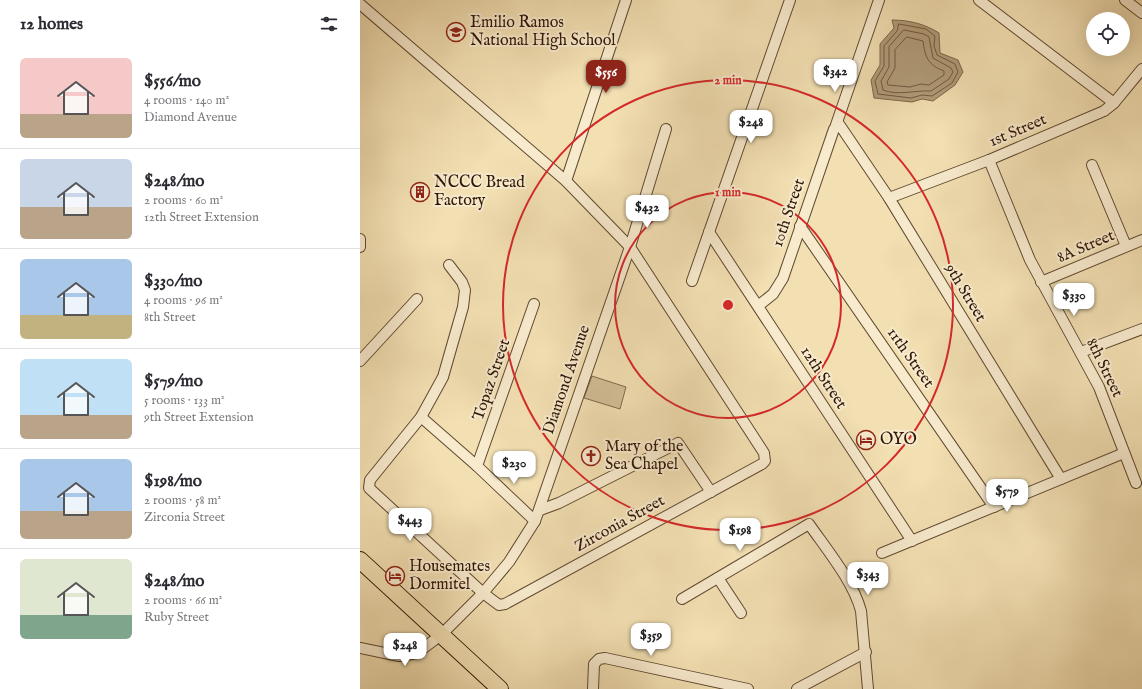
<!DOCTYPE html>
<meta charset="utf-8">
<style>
body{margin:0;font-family:"IM FELL English",serif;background:#f2f2f3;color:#2b2b33;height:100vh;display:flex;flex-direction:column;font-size:15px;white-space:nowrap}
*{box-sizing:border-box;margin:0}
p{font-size:13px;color:#7c7c81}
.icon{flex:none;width:22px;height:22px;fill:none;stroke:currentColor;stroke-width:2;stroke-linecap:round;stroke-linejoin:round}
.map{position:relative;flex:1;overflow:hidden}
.side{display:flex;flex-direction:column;background:#fff;width:360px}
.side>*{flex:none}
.tools{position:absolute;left:726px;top:12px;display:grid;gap:8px}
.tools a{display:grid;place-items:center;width:44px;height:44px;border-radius:50%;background:#fff;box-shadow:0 4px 16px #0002;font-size:20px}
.price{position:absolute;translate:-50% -34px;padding:0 9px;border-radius:8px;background:#fff;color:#222;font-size:13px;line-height:26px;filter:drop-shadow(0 1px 2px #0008)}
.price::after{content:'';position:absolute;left:50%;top:24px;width:12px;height:9px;margin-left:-6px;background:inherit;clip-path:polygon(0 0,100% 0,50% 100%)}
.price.active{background:#8f2418;color:#fff}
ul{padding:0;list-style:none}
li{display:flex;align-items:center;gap:12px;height:100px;padding:0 20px}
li+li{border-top:1px solid #e1e1e2}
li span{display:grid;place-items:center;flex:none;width:112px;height:80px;border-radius:6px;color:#555}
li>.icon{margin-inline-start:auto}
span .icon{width:48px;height:48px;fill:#fffc;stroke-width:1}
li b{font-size:17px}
h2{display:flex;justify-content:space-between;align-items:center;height:48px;padding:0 20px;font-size:17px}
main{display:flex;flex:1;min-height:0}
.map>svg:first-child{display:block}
.green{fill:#d1bd95;stroke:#80694d}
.water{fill:#b09a77;stroke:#7c6549}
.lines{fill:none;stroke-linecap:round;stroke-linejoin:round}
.shore{stroke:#70583e;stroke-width:1}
.street-casing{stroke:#604830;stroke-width:12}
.primary-casing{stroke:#2f1505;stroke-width:18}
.street{stroke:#f7eacd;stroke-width:10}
.primary{stroke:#f2dfb2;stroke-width:16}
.ring{fill:none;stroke:#d62828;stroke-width:2}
.labels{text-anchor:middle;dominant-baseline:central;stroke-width:4;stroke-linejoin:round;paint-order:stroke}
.poi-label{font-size:16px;fill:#2f1505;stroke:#f7eacd;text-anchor:start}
.street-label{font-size:16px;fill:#2f1505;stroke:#f7eacd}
.centre{fill:#d62828;stroke:#f7eacd;stroke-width:2}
.ring-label{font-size:12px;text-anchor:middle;font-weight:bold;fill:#d62828;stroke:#f7eacd;stroke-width:4;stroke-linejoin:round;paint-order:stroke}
</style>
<main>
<section class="side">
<h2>12 homes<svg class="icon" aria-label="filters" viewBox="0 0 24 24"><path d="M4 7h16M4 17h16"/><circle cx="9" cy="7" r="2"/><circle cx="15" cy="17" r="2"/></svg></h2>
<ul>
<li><span style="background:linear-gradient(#f6c9c9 70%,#b9a48a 0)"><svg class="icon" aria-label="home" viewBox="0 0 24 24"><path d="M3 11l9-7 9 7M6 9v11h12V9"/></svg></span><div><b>$556/mo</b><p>4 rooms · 140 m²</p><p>Diamond Avenue</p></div></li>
<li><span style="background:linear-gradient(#c9d6e8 60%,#b9a48a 0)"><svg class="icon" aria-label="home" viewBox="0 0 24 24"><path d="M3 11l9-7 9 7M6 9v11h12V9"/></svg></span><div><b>$248/mo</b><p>2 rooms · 60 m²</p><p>12th Street Extension</p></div></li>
<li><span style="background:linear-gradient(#a9c7e8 70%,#c2b280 0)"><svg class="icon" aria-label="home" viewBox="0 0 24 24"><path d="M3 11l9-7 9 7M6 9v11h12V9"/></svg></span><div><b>$330/mo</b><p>4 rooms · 96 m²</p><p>8th Street</p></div></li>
<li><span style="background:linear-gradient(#bfe0f5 70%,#b9a48a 0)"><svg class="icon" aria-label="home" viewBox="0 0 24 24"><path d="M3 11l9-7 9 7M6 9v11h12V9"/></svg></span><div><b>$579/mo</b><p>5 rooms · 133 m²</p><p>9th Street Extension</p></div></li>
<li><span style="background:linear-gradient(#a9c7e8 65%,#b9a48a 0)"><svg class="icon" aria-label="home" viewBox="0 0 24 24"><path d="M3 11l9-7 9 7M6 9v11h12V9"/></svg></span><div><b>$198/mo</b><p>2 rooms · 58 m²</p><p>Zirconia Street</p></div></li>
<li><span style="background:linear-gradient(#dfe7d0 70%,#7fa58c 0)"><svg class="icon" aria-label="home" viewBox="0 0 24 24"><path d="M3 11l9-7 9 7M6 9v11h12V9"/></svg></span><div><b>$248/mo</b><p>2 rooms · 66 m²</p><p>Ruby Street</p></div></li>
</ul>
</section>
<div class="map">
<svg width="782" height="689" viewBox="0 0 782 689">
<rect width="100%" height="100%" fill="#f2dfb2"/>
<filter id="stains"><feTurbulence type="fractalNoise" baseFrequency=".005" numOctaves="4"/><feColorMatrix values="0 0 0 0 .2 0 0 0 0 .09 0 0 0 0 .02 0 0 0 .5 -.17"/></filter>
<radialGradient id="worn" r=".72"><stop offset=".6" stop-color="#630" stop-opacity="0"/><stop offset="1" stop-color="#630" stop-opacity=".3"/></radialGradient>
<!-- green -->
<path class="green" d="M232 376 266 387 260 409 224 398Z"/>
<!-- water -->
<path class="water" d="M532 20C549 20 565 24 579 33L580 53 598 60 603 72 595 85 573 101 562 99 552 102 514 98 511 80 520 65V44L534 28Z"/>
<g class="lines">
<!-- shore -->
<g class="shore">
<path d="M539 24 566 29 575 36 574 46 577 55 595 64 598 72 592 83 572 96 562 95 551 98 518 94 515 81 524 66V46L537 31Z"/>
<path d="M544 30 564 34 569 37 573 58 591 68 593 72 589 79 571 91C556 90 537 96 523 90L521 81 529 67V47Z"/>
<path d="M547 37 563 41C565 57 568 65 584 71V75L569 85 561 84 550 87 528 85 527 82 535 68V50Z"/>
</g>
<defs>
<g id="street">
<path d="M619 0 754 103"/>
<path d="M765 0 782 13"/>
<path d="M0 4 206 181 270 247 404 453 405 461 402 464 145 604 139 605 123 593 9 488 10 480 61 417 83 377 103 307 105 290 102 282 89 265"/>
<path d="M476 125 519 0"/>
<path d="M629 160 670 260 739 387 776 483"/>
<path d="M732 165 766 246"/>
<path d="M206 181 266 0"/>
<path d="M529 198 629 160 744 111 754 103 782 69"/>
<path d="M440 226 634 507"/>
<path d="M349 232 552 541"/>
<path d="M0 239V247"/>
<path d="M332 281 430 0"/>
<path d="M681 282 782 240"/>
<path d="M398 306 413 294 423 278 474 129 479 124 529 198 701 479"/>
<path d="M721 352 782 329"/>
<path d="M0 361 57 299"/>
<path d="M61 417 117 466 175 521"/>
<path d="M117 466 174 304"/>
<path d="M180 510 199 503 318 443 351 492"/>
<path d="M522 553 764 453"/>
<path d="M358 578 381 613"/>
<path d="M322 599 449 524C467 550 493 581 501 611L508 689"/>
<path d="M0 648 39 656 57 653 81 635 123 593 149 562 175 521 270 247 306 129"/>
<path d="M233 689 234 664 239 659 245 658 388 689"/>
<path d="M437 689 506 652"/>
</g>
<path id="primary" d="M0 560 140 689"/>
</defs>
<!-- street casing -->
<use href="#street" class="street-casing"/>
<!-- primary casing -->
<use href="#primary" class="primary-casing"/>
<!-- street -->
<use href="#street" class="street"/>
<!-- primary -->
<use href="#primary" class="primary"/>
</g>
<!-- distance rings -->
<g class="ring">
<circle cx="368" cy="305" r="113"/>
<circle cx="368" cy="305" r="225"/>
</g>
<!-- icons -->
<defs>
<symbol id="school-ring" viewBox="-11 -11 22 22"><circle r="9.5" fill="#f7eacd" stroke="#8f2418" stroke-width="1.5"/><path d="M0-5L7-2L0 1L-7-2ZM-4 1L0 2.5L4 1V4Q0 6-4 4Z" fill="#8f2418"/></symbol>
<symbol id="building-ring" viewBox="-11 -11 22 22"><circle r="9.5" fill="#f7eacd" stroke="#8f2418" stroke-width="1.5"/><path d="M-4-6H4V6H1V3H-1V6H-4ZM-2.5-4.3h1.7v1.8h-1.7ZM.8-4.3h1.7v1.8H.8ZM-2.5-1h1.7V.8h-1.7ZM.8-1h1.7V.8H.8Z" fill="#8f2418"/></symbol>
<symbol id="hotel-ring" viewBox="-11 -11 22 22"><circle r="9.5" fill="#f7eacd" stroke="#8f2418" stroke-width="1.5"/><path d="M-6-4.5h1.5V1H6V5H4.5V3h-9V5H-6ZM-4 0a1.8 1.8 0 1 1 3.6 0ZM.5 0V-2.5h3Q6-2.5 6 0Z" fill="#8f2418"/></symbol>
<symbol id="church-ring" viewBox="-11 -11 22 22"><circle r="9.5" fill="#f7eacd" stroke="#8f2418" stroke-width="1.5"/><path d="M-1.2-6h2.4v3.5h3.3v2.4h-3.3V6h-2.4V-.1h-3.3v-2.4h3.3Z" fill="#8f2418"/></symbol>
</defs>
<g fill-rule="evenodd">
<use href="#school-ring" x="85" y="21" width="22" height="22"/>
<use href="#building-ring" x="49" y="181" width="22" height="22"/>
<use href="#hotel-ring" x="495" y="429" width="22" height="22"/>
<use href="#church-ring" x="220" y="445" width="22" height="22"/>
<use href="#hotel-ring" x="24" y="565" width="22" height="22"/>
</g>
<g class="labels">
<!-- poi labels -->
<g class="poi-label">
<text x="110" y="23">Emilio Ramos<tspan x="110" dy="18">National High School</tspan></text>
<text x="74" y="183">NCCC Bread<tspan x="74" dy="18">Factory</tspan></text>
<text x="520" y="440">OYO</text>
<text x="245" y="447">Mary of the<tspan x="245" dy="18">Sea Chapel</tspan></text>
<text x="49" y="567">Housemates<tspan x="49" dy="18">Dormitel</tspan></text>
</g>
<!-- street labels -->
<g class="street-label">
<text transform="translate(658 131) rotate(-23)">1st Street</text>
<text transform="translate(429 213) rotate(-71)">10th Street</text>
<text transform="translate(726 247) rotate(-23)">8A Street</text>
<text transform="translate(605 293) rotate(59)">9th Street</text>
<text transform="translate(550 358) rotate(55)">11th Street</text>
<text transform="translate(744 368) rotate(64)">8th Street</text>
<text transform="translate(463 378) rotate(57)">12th Street</text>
<text transform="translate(132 380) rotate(-71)">Topaz Street</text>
<text transform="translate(207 380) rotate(-71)">Diamond Avenue</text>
<text transform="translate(260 524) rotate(-29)">Zirconia Street</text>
</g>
</g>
<circle cx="368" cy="305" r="6" class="centre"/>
<g class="ring-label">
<text x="368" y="84">2 min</text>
<text x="368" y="196">1 min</text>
</g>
<rect width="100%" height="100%" filter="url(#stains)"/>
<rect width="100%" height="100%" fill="url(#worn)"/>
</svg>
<div class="tools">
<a><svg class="icon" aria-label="locate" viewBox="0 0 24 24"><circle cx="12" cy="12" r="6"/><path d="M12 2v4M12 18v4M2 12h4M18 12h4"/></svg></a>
</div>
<b class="price" style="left:475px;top:93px">$342</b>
<b class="price active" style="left:246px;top:94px">$556</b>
<b class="price" style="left:391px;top:144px">$248</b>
<b class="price" style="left:287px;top:229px">$432</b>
<b class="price" style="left:714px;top:317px">$330</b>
<b class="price" style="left:154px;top:485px">$230</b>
<b class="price" style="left:647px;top:513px">$579</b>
<b class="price" style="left:50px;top:542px">$443</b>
<b class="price" style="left:380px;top:552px">$198</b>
<b class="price" style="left:508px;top:596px">$343</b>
<b class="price" style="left:291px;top:657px">$359</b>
<b class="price" style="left:45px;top:667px">$248</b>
</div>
</main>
